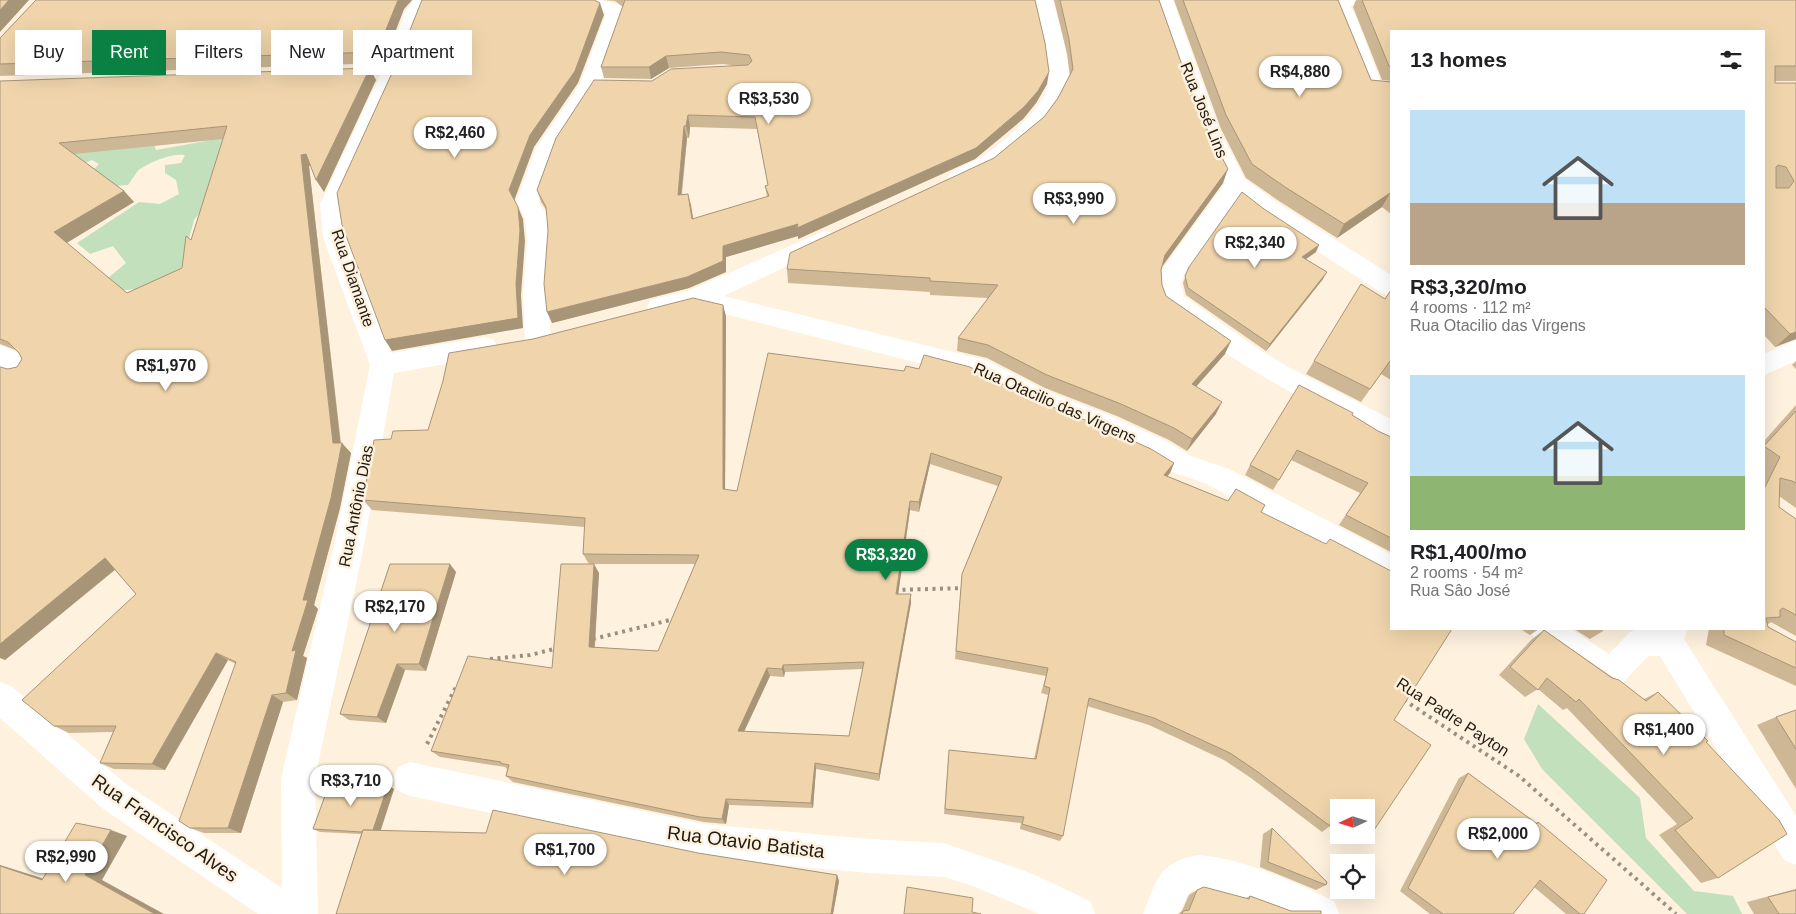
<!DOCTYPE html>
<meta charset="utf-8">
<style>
body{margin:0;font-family:Arial,sans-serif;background:#f2f2f2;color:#202124;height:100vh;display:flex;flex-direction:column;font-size:19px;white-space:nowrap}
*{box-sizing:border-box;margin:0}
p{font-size:16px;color:#757577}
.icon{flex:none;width:28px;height:28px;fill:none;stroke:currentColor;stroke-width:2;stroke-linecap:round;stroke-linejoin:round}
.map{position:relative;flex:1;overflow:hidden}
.side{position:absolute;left:1390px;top:30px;width:375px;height:600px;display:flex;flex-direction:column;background:#fff;border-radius:0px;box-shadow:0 5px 20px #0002}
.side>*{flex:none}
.hud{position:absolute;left:15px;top:30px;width:475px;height:45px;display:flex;gap:10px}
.needle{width:32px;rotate:266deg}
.fabs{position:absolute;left:1330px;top:799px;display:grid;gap:10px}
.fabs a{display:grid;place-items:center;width:45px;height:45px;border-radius:0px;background:#fff;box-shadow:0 5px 20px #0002;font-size:25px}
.price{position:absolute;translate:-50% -42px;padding:0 11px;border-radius:18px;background:#fff;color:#222;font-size:16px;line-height:32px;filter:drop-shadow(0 1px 2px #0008)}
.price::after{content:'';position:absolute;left:50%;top:30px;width:15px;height:11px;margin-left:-8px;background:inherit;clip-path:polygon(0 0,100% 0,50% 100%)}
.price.on{background:#0b8043;color:#fff}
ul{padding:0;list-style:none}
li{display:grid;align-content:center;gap:10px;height:265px;padding:0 20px}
li span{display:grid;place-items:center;height:155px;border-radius:0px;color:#555}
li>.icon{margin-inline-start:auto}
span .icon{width:90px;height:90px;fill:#fffc;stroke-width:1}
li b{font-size:21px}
h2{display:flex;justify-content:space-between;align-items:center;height:60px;padding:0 20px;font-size:21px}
.tag{padding:0 18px;border-radius:0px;background:#fff;box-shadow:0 5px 20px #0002;font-size:18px;line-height:45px}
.tag.on{background:#0b8043;color:#fff}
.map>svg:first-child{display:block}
.green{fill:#c3e0bc}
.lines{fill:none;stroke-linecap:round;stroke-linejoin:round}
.path{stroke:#999081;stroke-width:4;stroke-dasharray:3 4.5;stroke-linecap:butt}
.minor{fill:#fff;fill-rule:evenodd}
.wall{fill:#ceb794;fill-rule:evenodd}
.shaded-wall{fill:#a89578}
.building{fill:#f0d5ac;stroke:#a89578;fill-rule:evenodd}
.labels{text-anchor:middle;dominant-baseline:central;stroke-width:5;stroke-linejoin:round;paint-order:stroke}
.street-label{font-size:16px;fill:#201b12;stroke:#fef1de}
.near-street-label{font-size:19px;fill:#201b12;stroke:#fef1de}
</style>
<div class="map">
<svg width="1796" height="914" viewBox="0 0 1796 914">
<rect width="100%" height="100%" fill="#fef1de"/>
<!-- green -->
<g class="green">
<path d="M239 135 208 202 194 220 179 276 163 286 89 294 126 263 113 246 90 254 77 243 139 202 160 204 179 194 176 180 165 173V165L181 163 185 155C172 153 152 161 140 169 136 172 132 180 128 185L114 186 92 171 99 164 92 160 78 166 62 138 153 141 156 150Z"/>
<path d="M1538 704 1640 798 1646 838 1694 891 1733 896 1742 914H1687L1542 769 1524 739Z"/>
</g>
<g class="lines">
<!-- path -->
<g class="path">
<path d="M895 590 964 588"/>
<path d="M593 639 674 619"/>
<path d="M490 659 530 655 558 648"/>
<path d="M1404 700 1519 776 1676 914"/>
<path d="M427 744 457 685"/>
<path d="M336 779H373"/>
</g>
<!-- minor -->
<g class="minor">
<path d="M414 0H434L425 11 402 71 342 204 347 237 391 353 485 337 494 340 498 347 494 354 485 357 394 373 363 550 315 779 318 914H258L102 808 0 718V682L11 686 126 784 282 888 281 779 333 550 370 365 323 237 320 204 382 71 406 10Z"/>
<path d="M588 0C602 0 618 0 627 12L600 85 558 149 539 202 549 218 551 241 547 295 551 338 547 345 538 348 529 345 525 338 523 295 527 241 525 218 516 202 536 148 580 84 606 14 591 6Z"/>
<path d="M1033 0H1053C1059 26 1072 56 1068 83 1064 116 985 192 951 182L948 177C953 168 973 162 983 156 1003 142 1045 108 1048 83 1051 56 1039 26 1033 0Z"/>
<path d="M1153 0H1173L1219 130 1245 179 1278 203 1391 275V296L1382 293 1262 215 1239 197 1185 273 1181 283 1184 296 1251 344 1290 368 1391 419V443L1381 440 1272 382 1233 358 1163 308C1156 295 1157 283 1162 270L1225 183 1197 130Z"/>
<path d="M1328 0H1365L1362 4 1350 6 1355 14 1381 82H1391V96L1366 94Z"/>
<path d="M824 231 832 233 836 239 832 245 724 296 986 360 1044 390 1116 418 1168 442 1191 456 1227 468 1391 554V582L1381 578 1207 484 1172 472 1148 458 1096 434 1026 406 970 376 696 307 659 316 650 314 647 307 650 300 690 290Z"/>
<path d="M1796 340V361L1764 375V354Z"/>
<path d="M0 345C13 349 27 357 33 369L29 376C17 380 10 376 0 369Z"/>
<path d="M1530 629H1571L1609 654 1630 632 1638 629H1688L1684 639 1796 816V865L1784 860 1660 656H1648L1622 684 1611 688 1600 684 1534 639Z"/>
<path d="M410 762 704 824 869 839 944 843 1033 874 1090 901 1095 914H1039L973 886 944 877 869 873 704 858 410 796 398 791 393 779 398 767Z"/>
<path d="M1198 855C1246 859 1291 881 1334 901L1339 914C1324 914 1294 914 1281 914 1262 909 1204 879 1188 894L1179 914H1143C1157 880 1157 863 1198 855Z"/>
</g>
</g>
<!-- wall -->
<g class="wall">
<path d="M36 0H412L404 9 383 63 0 76V38Z"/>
<path d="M603 0H1035L1047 84 1036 103 1023 119 975 159 798 239V236L726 257V272L689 288 552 323 548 230 547 211 541 202 537 190 652 81 738 66 723 64 669 68 651 79 604 78 601 67 623 7 615 1ZM690 127 757 129 768 185 765 186 767 197 693 219 688 194 682 195 687 138H689Z"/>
<path d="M1054 0H1159L1223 183 1162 267 1161 270 1162 285 1166 296 1225 354 1196 386 1216 414 1187 451 1169 440 1117 416 1045 388 987 358 957 351 958 338 988 298 930 295V292L788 283 787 269 994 158 1044 117 1058 98 1070 76 1067 54Z"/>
<path d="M1174 0H1338L1371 80 1391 82V214L1382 207 1337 238 1279 201 1246 178 1221 129Z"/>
<path d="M1356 0H1796V81H1775V83H1796V339L1775 347 1764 335V31H1391V81L1382 80 1353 7Z"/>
<path d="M376 80 324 192 311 166H309L341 443 351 453 340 508 314 605 318 609 303 656 307 658 297 700 283 702 241 833H204L190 828 236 664 228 660 165 770 114 769 100 763 113 732 69 733 54 726 136 594 115 570 5 660 8 369 17 367 22 359 18 351 0 344V81ZM223 139 182 268 127 293 66 243 134 202 124 191 74 154Z"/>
<path d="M1316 252 1306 259 1323 279 1266 351 1186 295 1183 283 1189 267Z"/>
<path d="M1391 290V380L1381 374 1361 402 1306 374 1314 361 1385 299Z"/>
<path d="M726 316 725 490 737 491 1027 397 1174 463 1170 473 1167 476 1228 501 1261 512 1394 720 1370 836 1360 841 1353 835H1366V808H1339V823L1331 817 1330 826 1322 832 1251 778 1224 760 1149 725 1087 706 1063 836 1060 841 1020 829 1021 823 944 814 949 750 1034 759 1048 695 1041 693 1046 676 955 659 962 574 998 486 930 464 919 512 910 510 898 594H911V603L879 781 816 769 813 808 729 805 726 824 704 822 513 782 506 776 507 769 505 767 440 757 431 751 552 668 599 573 595 647 658 651 695 564H589L583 554 585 527 372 510 363 500 391 439 428 430 533 339ZM863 669 849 736 744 732 770 676 784 677 785 672Z"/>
<path d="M1796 361V369L1792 365Z"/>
<path d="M1796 405V508L1779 496V507L1796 519V636L1771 622 1768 624V627L1796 642V686L1706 645 1709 629H1764V441Z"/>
<path d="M1352 415 1378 431 1391 437V552L1339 525 1360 493 1291 460 1273 490 1245 475 1250 465Z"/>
<path d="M456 572 426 671 405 670 386 723 349 720 340 714Z"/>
<path d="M1520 629H1539L1530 635Z"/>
<path d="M1574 629H1604L1603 631 1590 639Z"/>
<path d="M1544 630 1644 699 1658 692 1706 742 1718 878 1701 883 1659 835 1677 824 1567 708 1563 710 1538 689 1525 697 1499 675 1532 639Z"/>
<path d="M1796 710V789L1757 725 1776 717Z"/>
<path d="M1468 773 1536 823 1538 822 1580 914H1566L1534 887 1513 914H1430L1400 891 1459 778Z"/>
<path d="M394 789 381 830 698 853 837 875 839 881 833 914H336L361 834 320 832 313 829Z"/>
<path d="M1272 828 1326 885 1316 890 1260 867 1263 834Z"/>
<path d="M1796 889V914H1754L1747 902Z"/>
<path d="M1197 890 1246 898 1250 896 1291 911 1321 914H1178L1182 911 1189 895Z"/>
</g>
<!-- shaded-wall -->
<g class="shaded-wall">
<path d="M9 0H29L0 32V10Z"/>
<path d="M398 0H412L404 9 383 63 377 52Z"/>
<path d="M600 3 604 15 578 83 534 147 514 201 509 190 530 135Z"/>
<path d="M666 56 669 68 651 79 649 67Z"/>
<path d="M370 68 376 80 324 192 316 180Z"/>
<path d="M1049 72 1047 84 1036 103 1023 119 975 159 798 239V236L726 257V272L689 288 552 323 547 312Z"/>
<path d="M688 115 690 127 689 138 686 126Z"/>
<path d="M684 126 687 138 680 206 678 195Z"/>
<path d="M306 154 313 165 309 166 341 448 342 443 351 453 340 508 314 605 318 609 303 656 307 658 297 700 286 693 292 651 303 600 333 443 301 155Z"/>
<path d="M1228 169 1223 183 1160 269 1165 255Z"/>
<path d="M124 191 134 202 65 244 54 232Z"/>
<path d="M1390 193 1382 207 1337 238 1344 224Z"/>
<path d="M688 194 691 205 695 230 692 219Z"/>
<path d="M518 207 523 219 525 241 521 295 523 328 392 351 385 340 516 284Z"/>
<path d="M1319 245 1316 252 1299 264 1302 257Z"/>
<path d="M1327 272 1323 279 1266 351 1270 344Z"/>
<path d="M723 305 726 316 725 499 723 489Z"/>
<path d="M1796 332V339L1775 347 1790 334Z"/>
<path d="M1231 341 1225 354 1187 397 1192 384Z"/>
<path d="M1222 402 1216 414 1187 451 1192 439Z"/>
<path d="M931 453 930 464 919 512V502Z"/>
<path d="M1174 463 1170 473 1160 485 1164 475Z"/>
<path d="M910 501V510L897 603 896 594Z"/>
<path d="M105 558 118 567 5 660 0 658V644Z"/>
<path d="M450 564 456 572 426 671 419 664Z"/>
<path d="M594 564 599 573 594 655 589 647Z"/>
<path d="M911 594V603L879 781V774Z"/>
<path d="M216 653 228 660 165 770 152 764Z"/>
<path d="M397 664 405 670 386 723 377 717Z"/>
<path d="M783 665 785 672 784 677 782 669Z"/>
<path d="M767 668 770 676 741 738 738 731Z"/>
<path d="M272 695 283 702 241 833 228 828Z"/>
<path d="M815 763 816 769 813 808 811 803Z"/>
<path d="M388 785 394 789 379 835 372 832Z"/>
<path d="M726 799 729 805 726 824 722 819Z"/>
<path d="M111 830 127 836 102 880 164 914H155L85 875Z"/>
<path d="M0 865 61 884 42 880 0 866Z"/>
<path d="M837 875 839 881 833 914H831Z"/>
</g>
<!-- building -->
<g class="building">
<path d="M0 0H9L0 10Z"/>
<path d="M36 0H398L377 52 0 64V38Z"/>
<path d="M422 0H594L600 3 575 71 530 135 509 190 518 207 520 230 516 284 518 318 385 340 342 225 337 193 398 60Z"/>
<path d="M625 0H1035L1045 43 1049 72 1038 91 1024 107 976 148 797 228 798 224 723 246V261L687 277 547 312 544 284 548 230 546 207 537 190 556 138 594 80 652 81 671 69 748 65 752 61 749 55 721 52 666 56 649 67H601ZM688 115 755 117 768 185 765 186 769 196 692 219 688 194 678 195 684 126H686Z"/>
<path d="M1060 0H1159L1200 116 1228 169 1165 255 1161 270 1162 285 1166 296 1231 341 1192 384 1222 402 1192 439 1174 428 1121 404 1047 375 988 345 958 338 998 285 930 281V278L787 269 790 253 994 158 1044 117 1058 98 1073 69 1069 39Z"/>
<path d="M1183 0H1338L1371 80 1391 82V194L1390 193 1344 224 1285 187 1252 164 1226 115Z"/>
<path d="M1362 0H1796V66H1775V83H1796V332L1790 334 1764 307V31H1391V66H1389ZM1778 165 1786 167 1794 181 1789 188H1776V167Z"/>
<path d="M370 68 316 180 306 154 301 155 333 443H342L331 498 303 600H308L292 651 296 650 286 693 272 695 228 828H190L179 821 236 662 216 653 152 764 100 763 116 726H54L22 700 136 594 105 558 0 644V367L8 369 17 367 22 359 19 353 8 342 0 339V81ZM227 126 191 240 186 236 182 268 127 293 54 232 124 191 59 143Z"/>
<path d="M1242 192 1264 209 1319 245 1302 257 1327 272 1270 344 1188 288 1185 276 1189 267Z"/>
<path d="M1361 284 1385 299 1391 290V362L1390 361 1370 389 1314 361Z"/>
<path d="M693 298 723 305V489L737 491 768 353 904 371 906 366 919 369 924 355 970 367 1027 397 1098 425 1151 449 1174 463 1164 475 1228 501 1236 489 1265 505 1261 512 1326 544 1330 539 1391 571V629H1452L1394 720 1431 745 1370 836 1366 833V808H1339V811L1332 805 1330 826 1258 772 1230 753 1154 718 1089 698 1063 836 1022 824 1024 817 945 809 949 750 1036 759 1050 688 1044 686 1048 668 956 651 962 574 1002 477 931 453 919 502 910 501 896 594H911L879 774 815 763 811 803 726 799 722 819 700 817 506 776 509 765 500 763 501 762 431 751 468 656 552 668 561 564H594L589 647 658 651 699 555 583 554 585 518 363 500 374 440 391 439 393 431 428 430 443 381 449 353 533 339ZM864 662 849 736 738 731 767 668 782 669 783 665Z"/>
<path d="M1299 385 1353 413 1352 415 1378 431 1391 437V538L1346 515 1368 483 1297 450 1279 480 1250 465Z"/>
<path d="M1796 411V483L1792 481 1780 478 1779 507 1796 519V615L1783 608 1780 610V617L1766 618 1768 627 1796 642V668L1724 635V629H1764V489L1780 457 1764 446Z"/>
<path d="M390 564H450L419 664H397L377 717 340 714Z"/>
<path d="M1544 630 1612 678 1619 680 1646 701 1658 692 1708 741 1706 742 1779 820 1787 834 1718 878 1675 830 1693 818 1579 699 1576 702 1547 678 1538 690 1510 667Z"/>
<path d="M1796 710V749L1776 717Z"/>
<path d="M1468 773 1537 824 1538 822 1607 880 1584 914H1580L1540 880 1513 914H1443L1408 888Z"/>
<path d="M330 782 388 785 373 830H363L362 832 313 829Z"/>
<path d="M493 810 698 853 837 875 831 914H336L363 830 486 833Z"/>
<path d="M76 823 111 830 85 875 155 914H0V866L42 880Z"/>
<path d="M1272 828 1327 882 1326 885 1268 862Z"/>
<path d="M907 887 973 898 972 912 981 914H904Z"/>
<path d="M1204 887 1249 899 1250 896 1291 911H1321V914H1182L1183 911 1189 910 1197 890Z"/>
<path d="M1796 890V914H1779L1768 897Z"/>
</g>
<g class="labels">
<!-- street labels -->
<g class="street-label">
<text transform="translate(1204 110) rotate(68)">Rua José Lins</text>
<text transform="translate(353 278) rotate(71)">Rua Diamante</text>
<text transform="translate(1055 403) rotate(24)">Rua Otacilio das Virgens</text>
<text transform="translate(356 506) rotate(-79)">Rua Antônio Dias</text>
<text transform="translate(1453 717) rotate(33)">Rua Padre Payton</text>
</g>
<!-- near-street labels -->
<g class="near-street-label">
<text transform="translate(165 828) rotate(35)">Rua Francisco Alves</text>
<text transform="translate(746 842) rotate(7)">Rua Otavio Batista</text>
</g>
</g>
</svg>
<div class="fabs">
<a><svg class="needle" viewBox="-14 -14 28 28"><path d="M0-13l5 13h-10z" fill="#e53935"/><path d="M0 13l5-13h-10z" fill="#757577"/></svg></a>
<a><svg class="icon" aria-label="locate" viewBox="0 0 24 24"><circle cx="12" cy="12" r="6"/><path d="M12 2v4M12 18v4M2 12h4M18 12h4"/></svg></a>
</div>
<b class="price" style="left:1300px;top:98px">R$4,880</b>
<b class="price" style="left:769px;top:125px">R$3,530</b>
<b class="price" style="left:455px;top:159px">R$2,460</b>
<b class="price" style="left:1074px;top:225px">R$3,990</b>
<b class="price" style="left:1255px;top:269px">R$2,340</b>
<b class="price" style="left:166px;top:392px">R$1,970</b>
<b class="price on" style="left:886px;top:581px">R$3,320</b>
<b class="price" style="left:395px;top:633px">R$2,170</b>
<b class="price" style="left:1664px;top:756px">R$1,400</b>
<b class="price" style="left:351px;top:807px">R$3,710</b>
<b class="price" style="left:1498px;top:860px">R$2,000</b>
<b class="price" style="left:565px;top:876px">R$1,700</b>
<b class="price" style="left:66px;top:883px">R$2,990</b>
<div class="hud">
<a class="tag">Buy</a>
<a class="tag on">Rent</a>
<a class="tag">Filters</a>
<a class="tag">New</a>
<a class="tag">Apartment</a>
</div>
<section class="side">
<h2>13 homes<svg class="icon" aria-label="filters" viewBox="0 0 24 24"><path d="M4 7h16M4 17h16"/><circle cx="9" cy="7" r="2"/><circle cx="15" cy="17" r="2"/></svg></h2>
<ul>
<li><span style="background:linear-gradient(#bfe0f5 60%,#b9a48a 0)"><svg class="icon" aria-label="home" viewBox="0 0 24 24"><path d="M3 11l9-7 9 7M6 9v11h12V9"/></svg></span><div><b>R$3,320/mo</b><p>4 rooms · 112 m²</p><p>Rua Otacilio das Virgens</p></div></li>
<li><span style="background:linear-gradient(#bfe0f5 65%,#8fb573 0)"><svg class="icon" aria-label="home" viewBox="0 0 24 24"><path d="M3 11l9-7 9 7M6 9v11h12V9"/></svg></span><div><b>R$1,400/mo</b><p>2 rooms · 54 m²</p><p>Rua Sâo José</p></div></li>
</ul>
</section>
</div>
